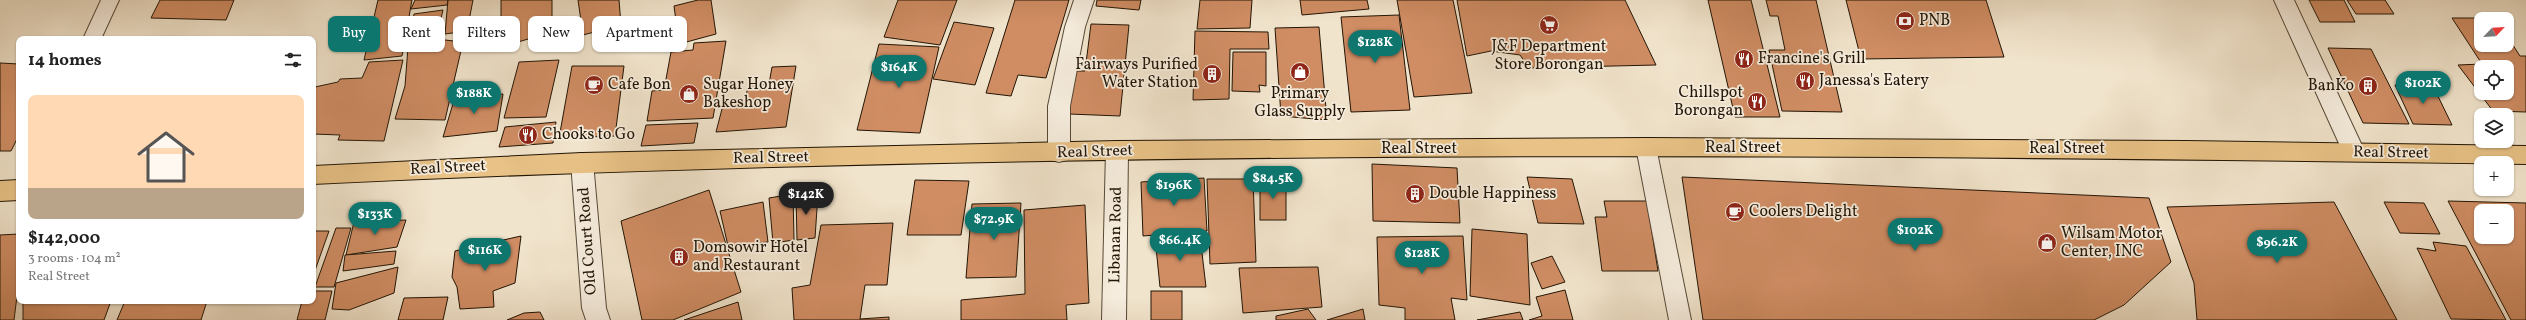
<!DOCTYPE html>
<meta charset="utf-8">
<style>
body{margin:0;font-family:Vollkorn,serif;background:#f2f2f2;color:#222;height:100vh;display:flex;flex-direction:column;font-size:15px;white-space:nowrap}
*{box-sizing:border-box;margin:0}
p{font-size:13px;color:#767676}
.icon{flex:none;width:22px;height:22px;fill:none;stroke:currentColor;stroke-width:2;stroke-linecap:round;stroke-linejoin:round}
.map{position:relative;flex:1;overflow:hidden}
.drawer{position:absolute;left:16px;top:36px;width:300px;height:268px;display:flex;flex-direction:column;background:#fff;border-radius:8px;box-shadow:0 1px 3px #0004}
.drawer>*{flex:none}
.hud{position:absolute;left:328px;top:16px;width:380px;height:36px;display:flex;gap:8px}
.needle{width:26px;rotate:65deg}
.tools{position:absolute;left:2474px;top:12px;display:grid;gap:8px}
.tools a{display:grid;place-items:center;width:40px;height:40px;border-radius:8px;background:#fff;box-shadow:0 1px 3px #0004;font-size:20px}
.price{position:absolute;translate:-50% -34px;padding:0 9px;border-radius:14px;background:#0f766e;color:#fff;font-size:13px;line-height:26px;filter:drop-shadow(0 1px 2px #0008)}
.price::after{content:'';position:absolute;left:50%;top:24px;width:12px;height:9px;margin-left:-6px;background:inherit;clip-path:polygon(0 0,100% 0,50% 100%)}
.price.on{background:#222;color:#fff}
ul{padding:0;list-style:none}
li{display:grid;align-content:center;gap:8px;height:212px;padding:0 12px}
li span{display:grid;place-items:center;height:124px;border-radius:8px;color:#555}
li>.icon{margin-inline-start:auto}
span .icon{width:72px;height:72px;fill:#fffc;stroke-width:1}
li b{font-size:17px}
h2{display:flex;justify-content:space-between;align-items:center;height:48px;padding:0 12px;font-size:17px}
.pill{padding:0 14px;border-radius:8px;background:#fff;box-shadow:0 1px 3px #0004;font-size:14px;line-height:36px}
.pill.on{background:#0f766e;color:#fff}
.map>svg:first-child{display:block}
.building{fill:#d08d64;stroke:#221505;fill-rule:evenodd}
.lines{fill:none;stroke-linecap:round;stroke-linejoin:round}
.service-casing{stroke:#564937;stroke-width:2}
.minor-casing{stroke:#564937;stroke-width:2}
.primary-casing{stroke:#221505;stroke-width:2}
.service{fill:#f6edde;fill-rule:evenodd}
.minor{fill:#f6edde;fill-rule:evenodd}
.primary{fill:#e8c286;fill-rule:evenodd}
.labels{text-anchor:middle;dominant-baseline:central;stroke-width:3.5;stroke-linejoin:round;paint-order:stroke}
.poi-label{font-size:16px;fill:#221505;stroke:#f6edde;text-anchor:start}
.street-label{font-size:16px;fill:#221505;stroke:#f6edde}
</style>
<div class="map">
<svg width="2526" height="320" viewBox="0 0 2526 320">
<rect width="100%" height="100%" fill="#f1e4cc"/>
<filter id="stains"><feTurbulence type="fractalNoise" baseFrequency=".005" numOctaves="4"/><feColorMatrix values="0 0 0 0 .2 0 0 0 0 .09 0 0 0 0 .02 0 0 0 .5 -.17"/></filter>
<radialGradient id="worn" r=".72"><stop offset=".6" stop-color="#630" stop-opacity="0"/><stop offset="1" stop-color="#630" stop-opacity=".3"/></radialGradient>
<!-- building -->
<g class="building">
<path d="M160 0H234L226 20 151 18Z"/>
<path d="M378 0H412L402 56 364 60Z"/>
<path d="M415 0H448L447 5 411 9Z"/>
<path d="M448 0H473L467 31 445 34Z"/>
<path d="M501 0H552V32L501 47Z"/>
<path d="M578 0H619L621 25 583 35Z"/>
<path d="M698 0H711L716 34 679 44 674 6Z"/>
<path d="M898 0H957L940 45 884 37Z"/>
<path d="M1015 0H1069L1046 78 1018 75 1011 96 986 93Z"/>
<path d="M1097 0H1141L1139 10 1096 6Z"/>
<path d="M1200 0H1252L1250 28 1197 29Z"/>
<path d="M1300 0H1367L1369 9 1302 15Z"/>
<path d="M1397 0H1453L1472 93 1414 97Z"/>
<path d="M1457 0H1625L1656 65 1529 68 1520 55 1491 51 1467 56Z"/>
<path d="M1708 0H1751L1780 117H1735Z"/>
<path d="M1766 0H1816L1842 112 1782 111 1769 50H1785L1778 16H1770Z"/>
<path d="M1846 0H1986L2004 57 1861 59Z"/>
<path d="M2309 0H2344L2355 22H2320Z"/>
<path d="M2347 0H2385L2394 14H2356Z"/>
<path d="M443 10 438 31 410 36 414 14Z"/>
<path d="M1399 15 1410 110 1351 112 1341 17Z"/>
<path d="M2452 18H2496L2481 19V45H2507V36L2520 56H2526V112L2493 111 2458 65 2482 64ZM2481 67H2507V93H2481Z"/>
<path d="M954 22 994 28 975 85 933 79Z"/>
<path d="M1091 24 1129 25 1120 116 1069 114 1074 71H1085Z"/>
<path d="M1319 27 1327 120 1281 116 1275 28Z"/>
<path d="M1195 31 1268 32 1269 49H1230L1229 99 1193 100Z"/>
<path d="M436 39 463 42 445 120 395 119 405 86 408 47Z"/>
<path d="M726 41 713 118 647 121 652 91 664 90 671 52 693 50 694 43Z"/>
<path d="M879 44 939 47 920 133 857 130Z"/>
<path d="M2328 48 2371 49 2409 124 2363 123Z"/>
<path d="M1233 52H1266V86L1259 85 1260 92 1232 91Z"/>
<path d="M403 60 384 141 338 140 340 135 313 134 315 87 338 82 340 79 362 78 369 62Z"/>
<path d="M559 60 546 117 504 118 519 62Z"/>
<path d="M0 63 19 64V135L11 151H0Z"/>
<path d="M572 66H624L615 136 559 138Z"/>
<path d="M796 66 786 127 716 132 723 105 743 104 749 85 769 84 772 67Z"/>
<path d="M2395 85 2433 86 2452 125 2413 124Z"/>
<path d="M503 94 497 131 443 137 455 97Z"/>
<path d="M556 122 553 143 499 147 505 127Z"/>
<path d="M698 123 694 143 641 146 646 125Z"/>
<path d="M1372 164 1457 168 1460 223 1373 221Z"/>
<path d="M1527 177 1572 179 1584 224 1538 223Z"/>
<path d="M1682 177 2149 198 2171 262 2124 305 2094 320H1703Z"/>
<path d="M1204 178 1207 231 1143 236 1141 182Z"/>
<path d="M1207 179H1253L1256 262 1210 264Z"/>
<path d="M915 180 969 181 961 235H907Z"/>
<rect x="1260" y="180" width="26" height="40"/>
<path d="M709 190 741 292 673 320H642L621 221Z"/>
<path d="M793 194 794 240 773 243 769 198Z"/>
<path d="M818 194 815 238 797 240 796 195Z"/>
<path d="M1604 201H1647L1658 271H1602L1595 217H1607Z"/>
<path d="M2448 201 2526 203V320H2511ZM2481 211H2507V237H2481Z"/>
<path d="M763 202 768 242 728 246 720 211Z"/>
<path d="M2334 202 2397 320H2197L2194 283 2167 207Z"/>
<path d="M2384 202 2424 203 2440 234 2400 233Z"/>
<path d="M1021 203 1016 277 966 278 972 204Z"/>
<path d="M1085 205 1089 303 1066 305 1067 320H961V300L1025 294 1024 210Z"/>
<path d="M406 220 397 247 346 255 354 222Z"/>
<path d="M893 223 887 285H865L860 319 889 317V320H794L792 288 810 285 821 225Z"/>
<path d="M336 228H351L334 287H315Z"/>
<path d="M1472 229 1527 234 1530 305 1470 296Z"/>
<path d="M313 231H329L313 276Z"/>
<path d="M19 234V280L14 320H0V235Z"/>
<path d="M521 236 515 283 493 291 494 307 460 309 457 287 452 277 455 251Z"/>
<path d="M1200 236 1206 287H1160L1155 237Z"/>
<path d="M1463 236 1467 300 1451 298 1455 320H1405V308L1379 305 1377 237Z"/>
<path d="M2433 242 2466 246 2506 320 2451 319 2417 248 2436 251Z"/>
<path d="M396 251 394 264 343 271 345 255Z"/>
<path d="M1552 256 1565 282 1542 289 1531 263Z"/>
<path d="M398 267 394 293 349 310 332 309 336 283Z"/>
<path d="M1318 267 1322 307 1243 313 1239 268Z"/>
<path d="M1565 290 1573 320H1529L1542 316 1536 297Z"/>
<path d="M313 291H332L325 320H297L302 301H313Z"/>
<rect x="1151" y="291" width="31" height="29"/>
<path d="M448 297 443 320H398L404 298Z"/>
<path d="M23 301H111L104 320H23Z"/>
<path d="M125 301H207L201 320H117Z"/>
<path d="M738 302 742 320H684Z"/>
<path d="M1308 309 1316 320H1276V316Z"/>
<path d="M1363 309 1365 320H1327Z"/>
<path d="M540 312 544 320H507L524 313Z"/>
<path d="M1520 312 1523 320H1477Z"/>
</g>
<g class="lines">
<defs>
<g id="service">
<path d="M101 0H119L101 39H83Z"/>
<path d="M1646 139 1653 141 1656 147 1691 320H1669L1636 147 1639 141Z"/>
</g>
<g id="minor">
<path d="M1074 0H1094L1085 27 1070 106V153L1067 160 1059 162 1051 160 1048 153V106L1065 27Z"/>
<path d="M2274 0H2294L2365 152 2362 159 2354 161 2346 159Z"/>
<path d="M1117 141 1125 143 1128 150 1126 320H1102L1106 150 1109 143Z"/>
<path d="M582 153 590 155 593 162 606 308 610 320H586L582 308 571 162 574 155Z"/>
</g>
<g id="primary">
<path d="M1646 138 2187 141 2526 146V164C1792 153 1049 149 313 184V166L582 153 1117 141Z"/>
<path d="M19 180V200L0 201V181Z"/>
</g>
</defs>
<!-- service casing -->
<use href="#service" class="service-casing"/>
<!-- minor casing -->
<use href="#minor" class="minor-casing"/>
<!-- primary casing -->
<use href="#primary" class="primary-casing"/>
<!-- service -->
<use href="#service" class="service"/>
<!-- minor -->
<use href="#minor" class="minor"/>
<!-- primary -->
<use href="#primary" class="primary"/>
</g>
<!-- icons -->
<defs>
<symbol id="bank-disc" viewBox="-11 -11 22 22"><circle r="9.5" fill="#8f2418" stroke="#f6edde"/><path d="M-6-4H6V4H-6ZM0-2.3a2.3 2.3 0 1 0 0 4.6a2.3 2.3 0 1 0 0-4.6Z" fill="#fff"/></symbol>
<symbol id="supermarket-disc" viewBox="-11 -11 22 22"><circle r="9.5" fill="#8f2418" stroke="#f6edde"/><path d="M-6-5.5h2.5l.6 2H6L4.5 2H-2.5L-4.4-4H-6ZM-1.5 3.2a1.3 1.3 0 1 0 .1 0ZM3 3.2a1.3 1.3 0 1 0 .1 0Z" fill="#fff"/></symbol>
<symbol id="restaurant-disc" viewBox="-11 -11 22 22"><circle r="9.5" fill="#8f2418" stroke="#f6edde"/><path d="M-5-6h1v4h1v-4h1v4h1v-4h1v5L-1.5 .5V6h-2V.5L-5-1ZM5-6V6H3V1.5H1.5Q1.5-4 5-6Z" fill="#fff"/></symbol>
<symbol id="shop-disc" viewBox="-11 -11 22 22"><circle r="9.5" fill="#8f2418" stroke="#f6edde"/><path d="M-5-2.5h2.3a2.7 3.5 0 0 1 5.4 0H5L5.5 6h-11ZM-1.5-2.5h3a1.5 2.3 0 0 0-3 0Z" fill="#fff"/></symbol>
<symbol id="building-disc" viewBox="-11 -11 22 22"><circle r="9.5" fill="#8f2418" stroke="#f6edde"/><path d="M-4-6H4V6H1V3H-1V6H-4ZM-2.5-4.3h1.7v1.8h-1.7ZM.8-4.3h1.7v1.8H.8ZM-2.5-1h1.7V.8h-1.7ZM.8-1h1.7V.8H.8Z" fill="#fff"/></symbol>
<symbol id="cafe-disc" viewBox="-11 -11 22 22"><circle r="9.5" fill="#8f2418" stroke="#f6edde"/><path d="M-5.5-4.5H6V0H3Q3 3.5 0 3.5H-2.5Q-5.5 3.5-5.5 0ZM3-3.2v2h1.7v-2ZM-6 4.5H4V6H-6Z" fill="#fff"/></symbol>
</defs>
<g fill-rule="evenodd">
<use href="#bank-disc" x="1894" y="10" width="22" height="22"/>
<use href="#supermarket-disc" x="1538" y="14" width="22" height="22"/>
<use href="#restaurant-disc" x="1733" y="48" width="22" height="22"/>
<use href="#shop-disc" x="1289" y="61" width="22" height="22"/>
<use href="#building-disc" x="1201" y="63" width="22" height="22"/>
<use href="#restaurant-disc" x="1794" y="70" width="22" height="22"/>
<use href="#cafe-disc" x="583" y="74" width="22" height="22"/>
<use href="#building-disc" x="2357" y="75" width="22" height="22"/>
<use href="#shop-disc" x="678" y="83" width="22" height="22"/>
<use href="#restaurant-disc" x="1746" y="91" width="22" height="22"/>
<use href="#restaurant-disc" x="517" y="124" width="22" height="22"/>
<use href="#building-disc" x="1404" y="183" width="22" height="22"/>
<use href="#cafe-disc" x="1724" y="201" width="22" height="22"/>
<use href="#shop-disc" x="2036" y="232" width="22" height="22"/>
<use href="#building-disc" x="668" y="246" width="22" height="22"/>
</g>
<g class="labels">
<!-- poi labels -->
<g class="poi-label">
<text x="1919" y="21">PNB</text>
<text x="1549" y="47" text-anchor="middle">J&amp;F Department<tspan x="1549" dy="18">Store Borongan</tspan></text>
<text x="1758" y="59">Francine's Grill</text>
<text x="1198" y="65" text-anchor="end">Fairways Purified<tspan x="1198" dy="18">Water Station</tspan></text>
<text x="1819" y="81">Janessa's Eatery</text>
<text x="608" y="85">Cafe Bon</text>
<text x="703" y="85">Sugar Honey<tspan x="703" dy="18">Bakeshop</tspan></text>
<text x="2354" y="86" text-anchor="end">BanKo</text>
<text x="1743" y="93" text-anchor="end">Chillspot<tspan x="1743" dy="18">Borongan</tspan></text>
<text x="1300" y="94" text-anchor="middle">Primary<tspan x="1300" dy="18">Glass Supply</tspan></text>
<text x="542" y="135">Chooks to Go</text>
<text x="1429" y="194">Double Happiness</text>
<text x="1749" y="212">Coolers Delight</text>
<text x="2061" y="234">Wilsam Motor<tspan x="2061" dy="18">Center, INC</tspan></text>
<text x="693" y="248">Domsowir Hotel<tspan x="693" dy="18">and Restaurant</tspan></text>
</g>
<!-- street labels -->
<g class="street-label">
<text x="1743" y="148">Real Street</text>
<text x="1419" y="149">Real Street</text>
<text x="2067" y="149">Real Street</text>
<text transform="translate(1095 152) rotate(-2)">Real Street</text>
<text transform="translate(2391 153) rotate(1)">Real Street</text>
<text transform="translate(771 158) rotate(-1)">Real Street</text>
<text transform="translate(448 168) rotate(-3)">Real Street</text>
<text transform="translate(1116 235) rotate(-89)">Libanan Road</text>
<text transform="translate(588 241) rotate(-94)">Old Court Road</text>
</g>
</g>
<rect width="100%" height="100%" filter="url(#stains)"/>
<rect width="100%" height="100%" fill="url(#worn)"/>
</svg>
<div class="tools">
<a><svg class="needle" viewBox="-14 -14 28 28"><path d="M0-13l5 13h-10z" fill="#e53935"/><path d="M0 13l5-13h-10z" fill="#767676"/></svg></a>
<a><svg class="icon" aria-label="locate" viewBox="0 0 24 24"><circle cx="12" cy="12" r="6"/><path d="M12 2v4M12 18v4M2 12h4M18 12h4"/></svg></a>
<a><svg class="icon" aria-label="layers" viewBox="0 0 24 24"><path d="M12 4l9 5-9 5-9-5zM3 14l9 5 9-5"/></svg></a>
<a>+</a>
<a>−</a>
</div>
<b class="price" style="left:1375px;top:64px">$128K</b>
<b class="price" style="left:899px;top:89px">$164K</b>
<b class="price" style="left:2423px;top:105px">$102K</b>
<b class="price" style="left:474px;top:115px">$188K</b>
<b class="price" style="left:1273px;top:200px">$84.5K</b>
<b class="price" style="left:1174px;top:207px">$196K</b>
<b class="price on" style="left:806px;top:216px">$142K</b>
<b class="price" style="left:375px;top:236px">$133K</b>
<b class="price" style="left:994px;top:241px">$72.9K</b>
<b class="price" style="left:1915px;top:252px">$102K</b>
<b class="price" style="left:1180px;top:262px">$66.4K</b>
<b class="price" style="left:2277px;top:264px">$96.2K</b>
<b class="price" style="left:485px;top:272px">$116K</b>
<b class="price" style="left:1422px;top:275px">$128K</b>
<div class="hud">
<a class="pill on">Buy</a>
<a class="pill">Rent</a>
<a class="pill">Filters</a>
<a class="pill">New</a>
<a class="pill">Apartment</a>
</div>
<section class="drawer">
<h2>14 homes<svg class="icon" aria-label="filters" viewBox="0 0 24 24"><path d="M4 7h16M4 17h16"/><circle cx="9" cy="7" r="2"/><circle cx="15" cy="17" r="2"/></svg></h2>
<ul>
<li><span style="background:linear-gradient(#ffd9b3 75%,#b9a48a 0)"><svg class="icon" aria-label="home" viewBox="0 0 24 24"><path d="M3 11l9-7 9 7M6 9v11h12V9"/></svg></span><div><b>$142,000</b><p>3 rooms · 104 m²</p><p>Real Street</p></div></li>
</ul>
</section>
</div>
